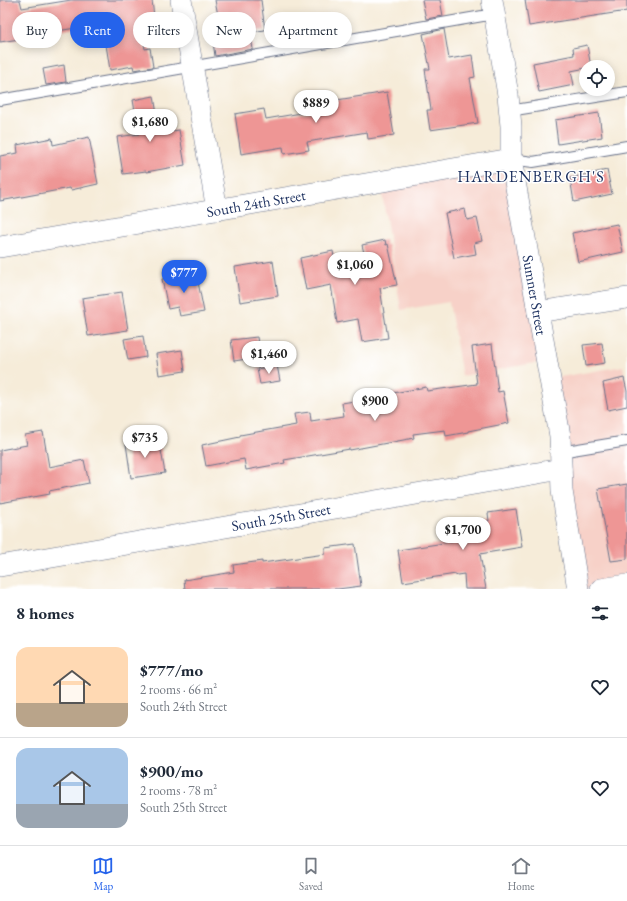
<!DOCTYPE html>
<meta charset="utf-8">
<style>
body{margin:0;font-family:"EB Garamond",serif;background:#f2f2f3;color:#1f2937;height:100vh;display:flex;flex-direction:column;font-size:15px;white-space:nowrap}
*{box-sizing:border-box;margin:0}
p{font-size:13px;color:#747a83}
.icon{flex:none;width:22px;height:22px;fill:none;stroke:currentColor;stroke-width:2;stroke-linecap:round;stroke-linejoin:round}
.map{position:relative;height:589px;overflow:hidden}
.sheet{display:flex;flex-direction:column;background:#fff;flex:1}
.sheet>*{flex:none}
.guide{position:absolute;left:12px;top:12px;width:400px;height:36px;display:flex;gap:8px}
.tools{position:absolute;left:579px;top:60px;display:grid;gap:8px}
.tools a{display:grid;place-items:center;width:36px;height:36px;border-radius:50%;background:#fff;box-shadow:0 2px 10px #0003;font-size:20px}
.price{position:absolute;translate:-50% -34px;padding:0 9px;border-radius:14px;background:#fff;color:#222;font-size:13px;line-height:26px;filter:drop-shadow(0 1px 2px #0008)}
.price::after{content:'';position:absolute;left:50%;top:24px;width:12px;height:9px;margin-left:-6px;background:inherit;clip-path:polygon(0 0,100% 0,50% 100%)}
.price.current{background:#2563eb;color:#fff}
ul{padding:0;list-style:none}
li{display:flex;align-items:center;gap:12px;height:100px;padding:0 16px}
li+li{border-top:1px solid #e0e1e3}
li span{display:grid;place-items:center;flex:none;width:112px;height:80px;border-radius:12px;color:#555}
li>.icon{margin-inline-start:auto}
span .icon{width:48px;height:48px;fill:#fffc;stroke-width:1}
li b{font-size:17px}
h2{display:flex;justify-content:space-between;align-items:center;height:48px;padding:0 16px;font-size:17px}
.pill{padding:0 14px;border-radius:18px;background:#fff;box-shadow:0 2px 10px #0003;font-size:14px;line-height:36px}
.pill.current{background:#2563eb;color:#fff}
.tab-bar{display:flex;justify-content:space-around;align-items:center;height:56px;border-top:1px solid #e0e1e3;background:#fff;font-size:11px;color:#747a83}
.tab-bar a{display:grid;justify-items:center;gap:2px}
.tab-bar .current{color:#2563eb}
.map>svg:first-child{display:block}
.built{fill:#f7d1c8}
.building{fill:#ee9695}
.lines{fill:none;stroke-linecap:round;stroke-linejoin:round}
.service-casing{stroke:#687189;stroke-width:12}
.minor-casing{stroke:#687189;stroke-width:22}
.service{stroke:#fff;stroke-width:10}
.minor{stroke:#fff;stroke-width:21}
.labels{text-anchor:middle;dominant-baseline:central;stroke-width:3;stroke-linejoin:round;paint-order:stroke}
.street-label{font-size:15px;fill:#1b2f5e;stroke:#fff}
.neighbourhood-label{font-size:16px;letter-spacing:1px;fill:#1b2f5e;stroke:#fff}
</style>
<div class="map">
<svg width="627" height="589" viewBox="0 0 627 589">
<rect width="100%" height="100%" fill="#fff"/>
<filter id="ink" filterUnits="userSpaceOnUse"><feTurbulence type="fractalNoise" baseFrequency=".025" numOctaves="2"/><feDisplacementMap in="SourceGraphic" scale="8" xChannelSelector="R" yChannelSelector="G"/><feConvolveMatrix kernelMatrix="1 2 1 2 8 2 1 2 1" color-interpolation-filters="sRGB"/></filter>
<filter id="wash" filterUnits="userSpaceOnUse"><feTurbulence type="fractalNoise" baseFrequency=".012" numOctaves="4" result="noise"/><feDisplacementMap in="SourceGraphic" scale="16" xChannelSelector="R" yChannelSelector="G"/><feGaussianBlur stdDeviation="0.9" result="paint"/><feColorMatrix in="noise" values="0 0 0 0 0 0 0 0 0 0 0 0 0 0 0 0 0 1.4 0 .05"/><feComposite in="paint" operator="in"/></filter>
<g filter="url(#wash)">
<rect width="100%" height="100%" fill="#f6ecd9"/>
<!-- built -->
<g class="built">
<path d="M511 159 546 361 462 376 449 302 401 310 380 181Z"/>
<path d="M623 366 627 391V589H578L549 379Z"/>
</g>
<g id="blocks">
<!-- building -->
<g class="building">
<path d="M0 0H20L22 8 71 0H152L154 17 140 19 145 49 150 48 153 67 134 70 133 66 110 70 104 32 83 36 82 27 26 36V38L0 42Z"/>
<path d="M215 0H261L265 30 250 32 253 49 215 56 211 28 220 26Z"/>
<path d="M422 0H440L443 16 426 19Z"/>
<path d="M525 0H627V11L529 26Z"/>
<path d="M444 29 449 59 472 55 475 77 470 78 478 123 430 130 427 110H431L425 69H430L423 34Z"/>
<path d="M587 45 591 67H586V68L571 71 574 85 539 92 533 63 574 55 573 48Z"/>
<path d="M64 65 66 82 46 85 43 69Z"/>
<path d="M387 92 394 135 368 139 367 132 307 142 309 150 284 154 283 147 241 154 235 114 264 109 266 119 319 110 318 103Z"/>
<path d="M154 96 160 133 179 130 185 165 146 172V171L123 174 117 137 139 134 133 100Z"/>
<path d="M599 113 602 137 558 144 555 120Z"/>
<path d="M89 137 98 184 71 190 70 188 0 201V156L18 153 17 145 52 138 53 145Z"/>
<path d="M607 170 612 194 574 202 570 178Z"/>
<path d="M465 209 467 220 477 218 482 241 474 243 476 254 454 258 445 213Z"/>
<path d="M617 224 623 252 578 262 572 233Z"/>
<path d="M385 240 386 245 388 244 397 285 380 288 388 338 362 342 358 319 337 323 331 285 306 290 300 258 333 251 335 263 365 257 362 245Z"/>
<path d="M273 261 278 296 240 302 235 267Z"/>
<path d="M196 272 204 312 180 316 178 307 168 309 162 279Z"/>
<path d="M122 292 128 330 88 336 82 298Z"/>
<path d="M143 336 146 357 128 360 124 339Z"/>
<path d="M257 337 260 357 234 361 231 340Z"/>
<path d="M602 343 605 363 586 366 583 345Z"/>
<path d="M492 344 498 392 503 391 509 423 468 431V432L446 436 445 430 413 434 414 438 350 450V449L284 460 285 463 246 470 244 459 206 466 202 445 240 437V435L296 425 294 414 310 412 311 421 344 416 342 403 378 397 377 396 426 387 427 391 477 384 472 347Z"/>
<path d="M182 350 185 371 159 375 156 354Z"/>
<path d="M277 365 280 381 260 384 257 369Z"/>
<path d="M624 378 627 391V406L608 410 603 383Z"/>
<path d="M43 432 49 467 84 460 89 483 49 491 50 494 0 503V450L27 445 25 435Z"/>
<path d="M159 439 165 473 131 478 126 444Z"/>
<path d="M627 484V559L611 561 598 489Z"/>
<path d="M516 509 522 547 480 554 486 589H465L464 574 457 575 456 574 403 582 398 550 451 542 449 527 489 521 488 513Z"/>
<path d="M355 544 361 586 338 589H185L184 580 234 572 233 565 262 561V563L325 554V548Z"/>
</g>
</g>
</g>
<g filter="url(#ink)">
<use href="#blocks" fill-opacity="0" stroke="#687189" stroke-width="1"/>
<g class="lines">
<defs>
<g id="service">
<path d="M0 100 494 14"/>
<path d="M509 111 627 92"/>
<path d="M511 159 533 162 627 146"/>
<path d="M560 452 627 441"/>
</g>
<g id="minor">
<path d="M181 0 217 210"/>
<path d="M492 0 508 95 511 126V159L560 436 562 491 578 589"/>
<path d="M0 247 511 159"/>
<path d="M538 312 627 298"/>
<path d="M0 566 561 469"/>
<path d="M601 589 627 585"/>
</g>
</defs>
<!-- service casing -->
<use href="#service" class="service-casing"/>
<!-- minor casing -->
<use href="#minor" class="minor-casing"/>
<!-- service -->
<use href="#service" class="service"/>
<!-- minor -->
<use href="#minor" class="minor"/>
</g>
</g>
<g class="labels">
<!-- street labels -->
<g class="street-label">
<text transform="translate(256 203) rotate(-10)">South 24th Street</text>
<text transform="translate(535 295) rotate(80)">Sumner Street</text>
<text transform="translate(281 517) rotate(-10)">South 25th Street</text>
</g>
<!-- neighbourhood labels -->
<g class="neighbourhood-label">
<text x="531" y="176">HARDENBERGH'S</text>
</g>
</g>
</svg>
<div class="tools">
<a><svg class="icon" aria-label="locate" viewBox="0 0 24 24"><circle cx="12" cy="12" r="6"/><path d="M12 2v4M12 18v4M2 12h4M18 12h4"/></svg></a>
</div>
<b class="price" style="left:316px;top:124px">$889</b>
<b class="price" style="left:150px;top:143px">$1,680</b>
<b class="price" style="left:355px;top:286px">$1,060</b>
<b class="price current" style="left:184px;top:294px">$777</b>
<b class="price" style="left:269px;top:375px">$1,460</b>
<b class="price" style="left:375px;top:422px">$900</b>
<b class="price" style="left:145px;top:459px">$735</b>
<b class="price" style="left:463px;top:551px">$1,700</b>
<div class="guide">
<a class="pill">Buy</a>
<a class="pill current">Rent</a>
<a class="pill">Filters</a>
<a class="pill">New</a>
<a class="pill">Apartment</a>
</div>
</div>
<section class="sheet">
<h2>8 homes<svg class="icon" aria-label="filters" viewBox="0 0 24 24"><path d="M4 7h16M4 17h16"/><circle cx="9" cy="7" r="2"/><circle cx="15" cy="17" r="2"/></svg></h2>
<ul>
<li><span style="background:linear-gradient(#ffd9b3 70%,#b9a48a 0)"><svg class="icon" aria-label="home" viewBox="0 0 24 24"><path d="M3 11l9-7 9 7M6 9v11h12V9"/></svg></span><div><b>$777/mo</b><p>2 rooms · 66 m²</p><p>South 24th Street</p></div><svg class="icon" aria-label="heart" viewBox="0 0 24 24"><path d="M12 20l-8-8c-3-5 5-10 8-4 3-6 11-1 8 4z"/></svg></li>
<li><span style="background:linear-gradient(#a9c7e8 70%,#9aa5b1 0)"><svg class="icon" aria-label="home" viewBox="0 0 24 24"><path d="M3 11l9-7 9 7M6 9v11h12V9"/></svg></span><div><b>$900/mo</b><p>2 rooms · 78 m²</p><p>South 25th Street</p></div><svg class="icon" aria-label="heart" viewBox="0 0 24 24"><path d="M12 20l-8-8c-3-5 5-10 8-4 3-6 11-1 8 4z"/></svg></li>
</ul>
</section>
<nav class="tab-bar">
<a class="current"><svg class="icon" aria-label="map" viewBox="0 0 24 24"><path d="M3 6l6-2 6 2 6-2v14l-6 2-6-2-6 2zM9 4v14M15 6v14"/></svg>Map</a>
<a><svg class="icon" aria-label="saved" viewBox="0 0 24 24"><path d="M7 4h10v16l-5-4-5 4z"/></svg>Saved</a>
<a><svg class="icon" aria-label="home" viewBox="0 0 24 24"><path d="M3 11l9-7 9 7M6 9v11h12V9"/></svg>Home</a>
</nav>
